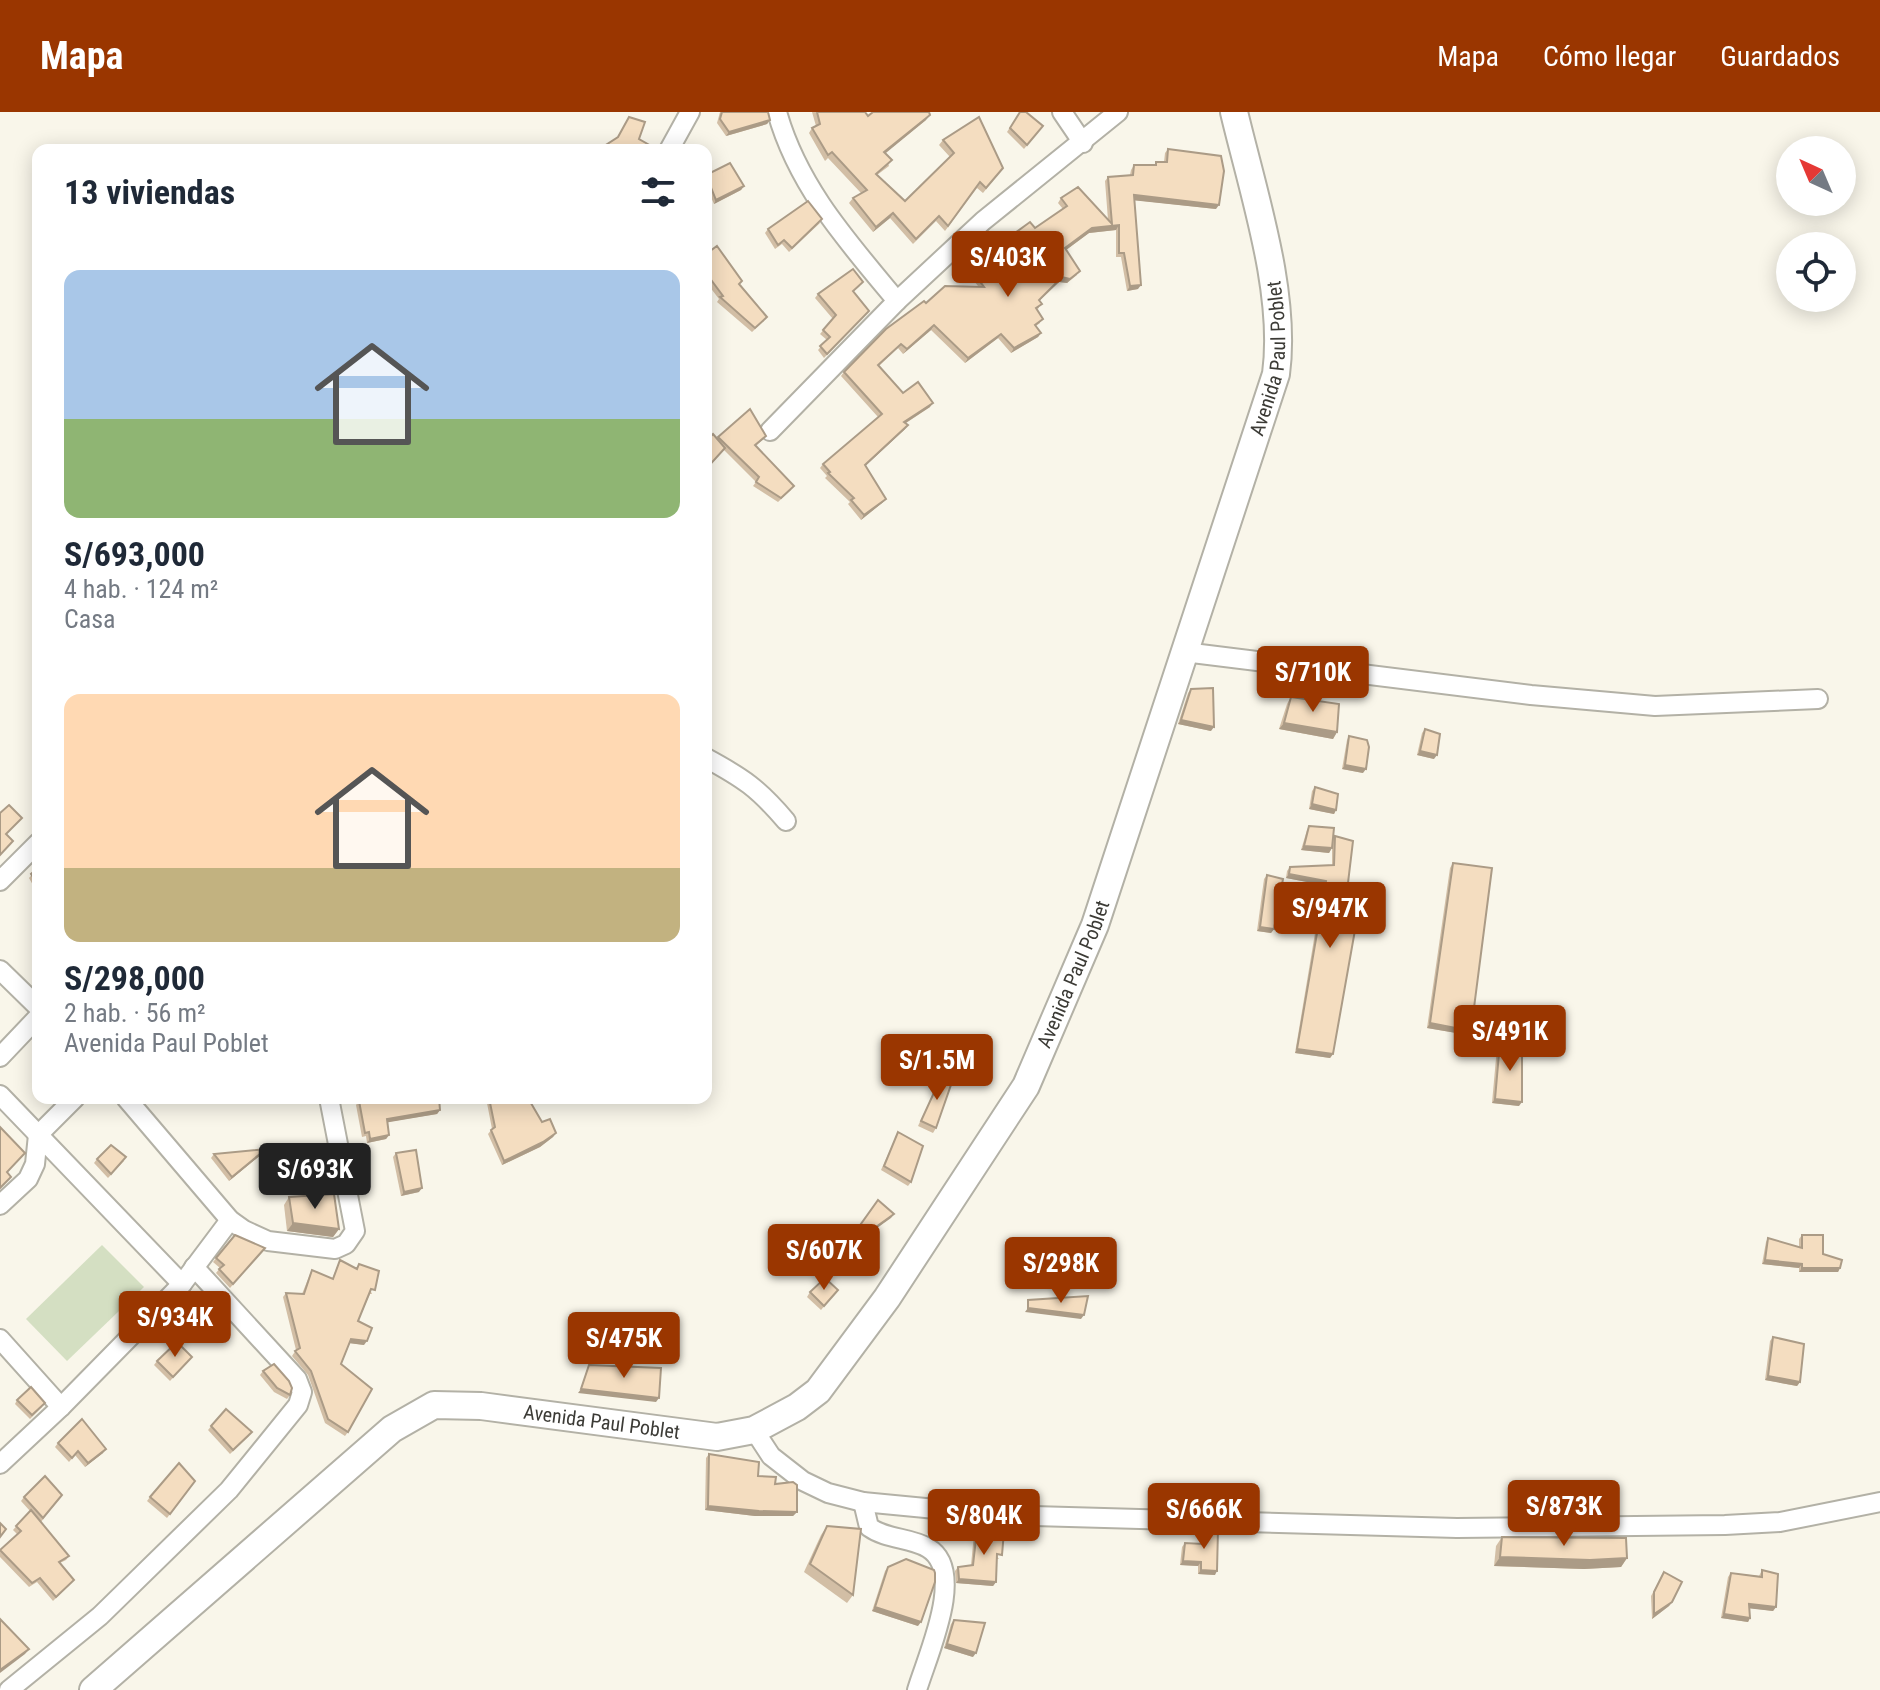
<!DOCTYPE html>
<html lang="es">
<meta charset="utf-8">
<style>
body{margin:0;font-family:"Roboto Condensed",sans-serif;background:#f2f2f3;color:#1f2937;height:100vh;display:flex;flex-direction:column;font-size:30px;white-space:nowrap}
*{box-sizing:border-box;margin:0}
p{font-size:26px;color:#747a83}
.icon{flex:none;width:44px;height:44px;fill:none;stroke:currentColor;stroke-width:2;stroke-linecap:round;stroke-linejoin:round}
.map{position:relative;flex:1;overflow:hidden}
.side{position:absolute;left:32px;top:32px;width:680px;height:960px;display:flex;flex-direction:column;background:#fff;border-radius:16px;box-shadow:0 4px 20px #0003}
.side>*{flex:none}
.needle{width:52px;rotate:316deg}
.tools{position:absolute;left:1776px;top:24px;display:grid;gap:16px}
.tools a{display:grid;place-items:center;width:80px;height:80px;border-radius:50%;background:#fff;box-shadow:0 4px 20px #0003;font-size:40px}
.price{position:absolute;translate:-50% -68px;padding:0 18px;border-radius:8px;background:#9a3600;color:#fff;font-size:26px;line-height:52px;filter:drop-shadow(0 2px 4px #0008)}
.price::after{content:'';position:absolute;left:50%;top:48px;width:24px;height:18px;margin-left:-12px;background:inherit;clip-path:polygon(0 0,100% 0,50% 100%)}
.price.active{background:#222;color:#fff}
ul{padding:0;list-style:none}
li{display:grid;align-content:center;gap:16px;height:424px;padding:0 32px}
li span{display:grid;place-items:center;height:248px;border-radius:16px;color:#555}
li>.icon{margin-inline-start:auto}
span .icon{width:144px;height:144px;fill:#fffc;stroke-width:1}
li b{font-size:34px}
h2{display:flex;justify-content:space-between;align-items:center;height:96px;padding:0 32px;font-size:34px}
header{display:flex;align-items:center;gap:48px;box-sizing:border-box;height:112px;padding:0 40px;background:#9a3600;color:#fff}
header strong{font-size:38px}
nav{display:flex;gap:44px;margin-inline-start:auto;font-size:28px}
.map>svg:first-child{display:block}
.green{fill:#d4dfc2}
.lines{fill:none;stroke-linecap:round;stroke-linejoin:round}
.minor-casing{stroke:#b3b1a6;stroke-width:22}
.secondary-casing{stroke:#b3b1a6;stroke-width:30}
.minor{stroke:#fff;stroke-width:18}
.secondary{stroke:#fff;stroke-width:26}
.wall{fill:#d2bea5}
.shaded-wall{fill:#ab9b86}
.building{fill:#f4ddc0;stroke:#ab9b86;stroke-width:2}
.labels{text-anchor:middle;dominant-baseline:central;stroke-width:6;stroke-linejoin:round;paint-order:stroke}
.street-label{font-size:20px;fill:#3c3b36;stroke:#fff}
</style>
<header>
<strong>Mapa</strong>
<nav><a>Mapa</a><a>Cómo llegar</a><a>Guardados</a></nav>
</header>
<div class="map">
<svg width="1880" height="1578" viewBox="0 0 1880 1578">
<rect width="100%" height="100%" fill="#f9f6ea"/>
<!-- green -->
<path class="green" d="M102 1133 144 1175 67 1249 26 1207Z"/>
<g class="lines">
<defs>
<g id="minor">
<path d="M777 0C798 75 848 130 897 189"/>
<path d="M1062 0 1083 31"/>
<path d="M669 38 690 0"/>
<path d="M770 319 897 189 983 109 1118 0"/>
<path d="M1184 540 1531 583 1655 594 1818 587"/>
<path d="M706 646C743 666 758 676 786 709"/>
<path d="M0 769 38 731"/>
<path d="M0 858 38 895"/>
<path d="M0 945 38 905"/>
<path d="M0 983 182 1172"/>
<path d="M126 986 230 1108 244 1118 268 1129 335 1137 346 1132 355 1119 329 986"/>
<path d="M0 1093 28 1067 35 1052 38 1023 75 986"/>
<path d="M0 1227 61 1295"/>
<path d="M754 1318 771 1344 803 1369 828 1381 863 1390 998 1403 1457 1416 1725 1413 1780 1410 1880 1390"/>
<path d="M0 1352 61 1295 182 1172 230 1108"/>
<path d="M863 1390 869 1415C887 1428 910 1425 928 1436 967 1459 927 1544 917 1578"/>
<path d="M9 1578 100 1504 229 1378 298 1293 302 1280 297 1267 194 1155"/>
</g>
<g id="secondary">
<path id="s1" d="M93 1578 392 1317 434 1293 481 1294 717 1325 754 1318 797 1295 818 1279 887 1186 1026 974 1095 813 1276 262C1287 181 1253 80 1234 0"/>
</g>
</defs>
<!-- minor casing -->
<use href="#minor" class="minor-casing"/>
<!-- secondary casing -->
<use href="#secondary" class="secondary-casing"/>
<!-- minor -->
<use href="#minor" class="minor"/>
<!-- secondary -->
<use href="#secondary" class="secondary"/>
</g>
<!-- wall -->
<g class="wall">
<path d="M720 0H768L770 8 767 12 726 24 717 11Z"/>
<path d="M812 0H865L868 4 926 8 885 41 889 54 877 63 905 89 950 45 939 33 943 28 1003 56 983 81 977 76 945 119 936 109 913 132 890 106 873 120 849 91 853 86 861 81 828 46 825 49 809 21 812 16 816 14Z"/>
<path d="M1020 0 1043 14 1024 37 1007 20Z"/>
<path d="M1168 37 1216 97 1134 88 1138 177 1127 179 1121 145H1116V118L1089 121 1066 138 1077 163 1067 171 1059 170 1039 189V196L1037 197 1040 211 1036 214 1041 221 1038 225 1011 241 998 226 965 251 931 218 903 242 898 236 879 254 903 281 930 295 906 311 905 317 865 354 886 387 882 391 861 408 848 392 850 390 825 366 827 364 820 356 823 352 878 305 841 264 844 260 926 191 978 174 964 156 967 152 1035 116 1063 97 1058 91 1061 86 1108 108 1105 69 1108 65 1130 63 1131 58 1134 53H1155L1156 50H1164L1165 41Z"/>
<path d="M706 63 744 74 741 78 714 92 706 74Z"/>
<path d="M820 111 789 140 782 132 775 137 765 121 768 117Z"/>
<path d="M706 142 742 169 739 172 764 209 752 220 717 190 719 187 706 170Z"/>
<path d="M860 174 853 180 869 199 824 246 818 238 827 228 820 222 833 207 815 186 818 182Z"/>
<path d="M766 324 756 334 791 378 778 390 753 374 756 370 724 338 706 358V329L717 327 718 325Z"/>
<path d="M1191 577 1211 619 1178 612 1188 581Z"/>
<path d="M1291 585 1337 620 1333 627 1279 617 1287 592Z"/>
<path d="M1425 617 1434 647 1417 643 1422 621Z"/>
<path d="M1349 624 1363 661 1342 657 1347 628Z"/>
<path d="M1315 675 1336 698 1334 702 1309 697 1312 679Z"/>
<path d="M1309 714 1333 727 1335 724 1348 771 1333 942 1330 946 1295 941 1323 773 1286 766 1287 759 1290 755 1332 753V735L1329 741 1301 738 1307 718Z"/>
<path d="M1453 751 1468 923 1427 916 1450 756Z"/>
<path d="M38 756V782L29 766Z"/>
<path d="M1267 763 1274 817 1271 821 1257 819 1264 767Z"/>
<path d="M1500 930 1519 994 1492 991 1497 935Z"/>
<path d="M942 963 936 1016 933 1021 918 1014Z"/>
<path d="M486 986H511L556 1021 553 1025 540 1035 502 1053 488 1022 492 1017Z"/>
<path d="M359 989 440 998 437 1002 387 1010 389 1023 386 1027 367 1031 366 1024 362 1025 356 993Z"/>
<path d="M898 1020 911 1070 908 1074 881 1058Z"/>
<path d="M266 1037 263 1041 229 1069 211 1046 214 1042Z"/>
<path d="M396 1041 419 1080 401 1084 393 1045Z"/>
<path d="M97 1047 124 1049 108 1066 94 1051Z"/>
<path d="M289 1085 339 1117 333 1125 287 1119 284 1093Z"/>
<path d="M235 1123 262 1140 230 1176 216 1161 220 1156 213 1150Z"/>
<path d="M1802 1123 1840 1156 1838 1160H1799V1156L1762 1152 1766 1130 1768 1126 1799 1135V1127Z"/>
<path d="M340 1148 356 1156 359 1152 372 1182H370L358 1209 364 1233 350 1231 341 1252 348 1320 345 1324 325 1311 308 1263 292 1244 296 1238 283 1185 286 1181 302 1182 310 1162 312 1158 332 1167Z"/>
<path d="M838 1178 821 1198 807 1185 810 1180Z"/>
<path d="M1773 1225 1800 1270 1797 1274 1765 1268 1770 1229Z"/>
<path d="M192 1245 170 1269 154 1253 157 1249Z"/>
<path d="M263 1259 290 1283 287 1287 274 1280 260 1263Z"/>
<path d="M17 1288 42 1295 30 1307 15 1292Z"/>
<path d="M226 1297 249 1324 230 1342 208 1318Z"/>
<path d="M58 1331 103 1341 85 1355 75 1343 69 1350 55 1335Z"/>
<path d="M709 1342 775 1372 797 1400 793 1404H755L705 1398 706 1346Z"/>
<path d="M195 1369 167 1406 147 1389 150 1385Z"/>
<path d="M62 1383 41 1410 69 1444 66 1448 60 1451 74 1468 53 1489 37 1470 29 1475 0 1445V1438L17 1422 13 1418 30 1399 21 1389 24 1385Z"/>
<path d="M827 1414 853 1483 847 1491 804 1460 821 1423Z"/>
<path d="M1205 1417 1215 1463 1198 1462V1454L1180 1453 1182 1435 1185 1431 1201 1432 1202 1421Z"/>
<path d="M977 1418 999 1447H997L996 1470 993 1474 956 1471 955 1459 958 1455 971 1453 974 1422Z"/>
<path d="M1502 1425 1627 1446 1621 1455 1584 1457 1494 1454 1496 1434Z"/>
<path d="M888 1455 918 1514 872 1499 885 1459Z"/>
<path d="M1762 1458 1776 1495 1773 1499 1750 1496V1506L1748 1510 1721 1506 1728 1465 1731 1461 1759 1464Z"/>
<path d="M1662 1464 1672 1490 1669 1494 1652 1507 1651 1484Z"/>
<path d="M954 1508 973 1545 944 1536 951 1512Z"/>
</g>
<!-- shaded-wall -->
<g class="shaded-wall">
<path d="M930 3 926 8 881 45 884 40Z"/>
<path d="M770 8 767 12 726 24 729 20Z"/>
<path d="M744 74 741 78 714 92 716 88Z"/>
<path d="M1134 83 1219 93 1216 97 1131 88Z"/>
<path d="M893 101 890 106 873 120 876 115Z"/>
<path d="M1119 113 1116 118 1089 121 1062 141 1065 136 1092 116Z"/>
<path d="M1080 159 1067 171 1059 170 1036 192 1062 165Z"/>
<path d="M1141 173 1138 177 1127 179 1130 174Z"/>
<path d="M934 213 931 218 903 242 907 237Z"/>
<path d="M1041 221 1038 225 1011 241 1014 236Z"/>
<path d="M1001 222 998 226 965 251 968 246Z"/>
<path d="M933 291 930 295 901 314 904 310Z"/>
<path d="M908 313 905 317 862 357 865 353Z"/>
<path d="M886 387 882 391 861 408 864 403Z"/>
<path d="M1181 608 1214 615 1211 619 1178 612Z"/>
<path d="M1284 611 1337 620 1333 627 1279 617Z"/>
<path d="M1420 639 1437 643 1434 647 1417 643Z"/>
<path d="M1345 653 1366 657 1363 661 1342 657Z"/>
<path d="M1312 692 1336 698 1334 702 1309 697Z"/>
<path d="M1304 734 1332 736 1329 741 1301 738Z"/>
<path d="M1289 762 1326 769 1323 773 1286 766Z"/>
<path d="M1260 815 1274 817 1271 821 1257 819Z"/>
<path d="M1430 911 1471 919 1468 923 1427 916Z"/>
<path d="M1297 937 1333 942 1330 946 1295 941Z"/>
<path d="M1495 987 1522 990 1519 994 1492 991Z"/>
<path d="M440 998 437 1002 384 1011 387 1007Z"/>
<path d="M556 1021 553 1025 540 1035 502 1053 504 1049Z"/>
<path d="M389 1023 386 1027 367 1031 370 1027Z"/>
<path d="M266 1037 263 1041 229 1069 232 1065Z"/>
<path d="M422 1076 419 1080 401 1084 404 1080Z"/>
<path d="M894 1102 891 1106 845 1139 848 1135Z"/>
<path d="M293 1111 339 1117 333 1125 287 1119Z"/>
<path d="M1765 1148 1802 1152 1799 1156 1762 1152Z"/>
<path d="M1802 1156H1840L1838 1160H1799Z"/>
<path d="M1028 1196 1084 1203 1081 1207 1025 1200Z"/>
<path d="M351 1227 367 1229 364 1233 348 1231Z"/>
<path d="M1768 1264 1800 1270 1797 1274 1765 1268Z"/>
<path d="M581 1277 659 1286 656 1290 578 1281Z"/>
<path d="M106 1337 103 1341 85 1355 88 1351Z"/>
<path d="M708 1394 797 1400 793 1404H755L705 1398Z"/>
<path d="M1500 1445 1627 1446 1621 1455 1584 1457 1494 1454Z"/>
<path d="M1183 1449 1201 1450 1198 1454 1180 1453Z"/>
<path d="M1201 1458 1217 1459 1215 1463 1198 1462Z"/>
<path d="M959 1467 996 1470 993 1474 956 1471Z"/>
<path d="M1672 1490 1669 1494 1652 1507 1654 1502Z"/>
<path d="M1749 1492 1776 1495 1773 1499 1746 1496Z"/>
<path d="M875 1495 921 1510 918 1514 872 1499Z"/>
<path d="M1724 1502 1750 1506 1748 1510 1721 1506Z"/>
<path d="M947 1532 976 1541 973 1545 944 1536Z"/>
<path d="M29 1537 25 1542 0 1561V1558Z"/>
</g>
<!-- building -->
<g class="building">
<path d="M722 0H768L770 8 729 20 720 7Z"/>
<path d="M817 0H865L868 4 873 0H929L930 3 884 40 892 48 876 62 905 89 954 41 943 28 979 5 1003 56 986 76 980 70 948 114 939 104 916 127 893 101 876 115 853 86 867 78 832 40 828 43 812 16 820 12Z"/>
<path d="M1020 0H1026L1043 14 1027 33 1010 16Z"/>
<path d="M629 5 645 10 639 27 653 35 651 38H598L618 25Z"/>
<path d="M1168 37 1221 44 1224 59 1219 93 1134 83 1141 173 1130 174 1124 141H1119V113L1092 116 1065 136 1080 159 1070 167 1062 165 1039 188 1042 192 1036 196 1043 207 1035 213 1041 221 1014 236 1001 222 968 246 934 213 907 237 901 232 878 253 903 281 918 270 933 291 904 310 908 313 865 353 886 387 864 403 851 388 854 386 828 361 830 360 823 352 882 302 844 260 886 217 924 189 926 191 945 174 984 175 967 152 996 135 1030 110 1035 116 1067 94 1061 86 1078 75 1112 112 1108 65 1133 63 1134 53H1156V50H1167Z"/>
<path d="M730 51 744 74 716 88 706 63Z"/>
<path d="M808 89 822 107 792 136 784 128 778 133 768 117Z"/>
<path d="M717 134 742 169 739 172 767 205 755 216 720 185 723 184 706 161V142Z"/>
<path d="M853 157 863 170 853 179 869 199 827 242 820 234 830 225 823 218 836 203 818 182Z"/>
<path d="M750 297 766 324 755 333 794 374 781 386 756 370 759 365 718 325Z"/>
<path d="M713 322 725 336 706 357V329Z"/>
<path d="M1213 576 1214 615 1181 608 1191 577Z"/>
<path d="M1291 585 1339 592 1337 620 1284 611Z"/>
<path d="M1425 617 1440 622 1437 643 1420 639Z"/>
<path d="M1349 624 1367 628 1369 635 1366 657 1345 653Z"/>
<path d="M1315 675 1338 682 1336 698 1312 692Z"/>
<path d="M9 693 22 706 6 722 13 729 0 743V701Z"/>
<path d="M1309 714 1334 716 1332 736 1304 734Z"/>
<path d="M1335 724 1353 729 1348 771 1363 773 1333 942 1297 937 1326 769 1289 762 1290 755 1334 753Z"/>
<path d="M1453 751 1492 756 1471 919 1430 911Z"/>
<path d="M38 756V773L31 762Z"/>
<path d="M1267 763 1283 767 1274 817 1260 815Z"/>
<path d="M1500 930 1522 934V990L1495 987Z"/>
<path d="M942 963 953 967 936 1016 921 1009Z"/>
<path d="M377 986H439L440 998 387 1007 389 1023 370 1027 369 1020 365 1021 359 989Z"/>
<path d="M489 986H511V987L528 986 542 1010 550 1007 556 1021 543 1030 504 1049 491 1018 495 1015Z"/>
<path d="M0 1015 25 1041 7 1060 11 1065 0 1076Z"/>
<path d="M898 1020 923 1034 911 1070 884 1054Z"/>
<path d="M111 1033 126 1045 111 1062 97 1047Z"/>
<path d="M266 1037 232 1065 214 1042Z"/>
<path d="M416 1038 422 1076 404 1080 396 1041Z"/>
<path d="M334 1082 339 1117 293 1111 289 1085Z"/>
<path d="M878 1088 894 1102 848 1135 846 1133Z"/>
<path d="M235 1123 265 1136 233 1172 219 1157 224 1153 216 1146Z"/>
<path d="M1802 1123H1823V1142L1842 1148 1840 1156H1802V1152L1765 1148 1768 1126 1802 1136Z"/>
<path d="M340 1148 357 1157 359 1152 379 1159 375 1178 371 1177 358 1209 372 1216 367 1229 351 1227 341 1252 372 1277 348 1320 328 1307 311 1259 295 1239 300 1236 286 1181 304 1182 312 1158 333 1167Z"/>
<path d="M825 1166 838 1178 824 1194 810 1180Z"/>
<path d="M1088 1184 1084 1203 1028 1196V1188Z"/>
<path d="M1773 1225 1804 1232 1800 1270 1768 1264Z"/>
<path d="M177 1230 192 1245 173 1265 157 1249Z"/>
<path d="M274 1252 289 1269 292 1276 290 1283 277 1276 263 1259Z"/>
<path d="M589 1253 661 1256 659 1286 581 1277Z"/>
<path d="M31 1275 45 1291 32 1303 17 1288Z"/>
<path d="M226 1297 252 1320 233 1338 211 1314Z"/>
<path d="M82 1307 106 1337 88 1351 78 1339 72 1346 58 1331Z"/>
<path d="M709 1342 759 1350 758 1364 776 1365 775 1372 793 1370 797 1373V1400L759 1399 708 1394Z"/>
<path d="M179 1351 195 1369 170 1402 150 1385Z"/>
<path d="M45 1364 62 1383 43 1406 24 1385Z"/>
<path d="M31 1398 69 1444 59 1450 74 1468 56 1485 40 1466 32 1471 0 1438 21 1419 16 1414Z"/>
<path d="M0 1411 6 1417 0 1425Z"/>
<path d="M827 1414 861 1417 853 1483 810 1452Z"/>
<path d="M1205 1417H1218L1217 1459 1201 1458V1450L1183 1449 1185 1431 1203 1432Z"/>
<path d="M977 1418 1004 1419 1002 1443 997 1442 996 1470 959 1467 958 1455 973 1453Z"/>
<path d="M1502 1425 1626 1426 1627 1446 1590 1448 1500 1445Z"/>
<path d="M906 1447 934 1458 935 1461V1470L921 1510 875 1495 888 1455Z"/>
<path d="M1762 1458 1778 1462 1776 1495 1749 1492 1750 1506 1724 1502 1731 1461 1762 1465Z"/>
<path d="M1664 1460 1682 1470 1672 1490 1654 1502V1480Z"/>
<path d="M0 1507 29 1537 0 1558Z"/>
<path d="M954 1508 985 1511 976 1541 947 1532Z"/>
</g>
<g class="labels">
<!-- street labels -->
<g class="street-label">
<text stroke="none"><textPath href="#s1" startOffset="1982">Avenida Paul Poblet</textPath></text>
<text stroke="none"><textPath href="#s1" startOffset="1334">Avenida Paul Poblet</textPath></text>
<text stroke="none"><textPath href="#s1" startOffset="614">Avenida Paul Poblet</textPath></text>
</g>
</g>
</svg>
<div class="tools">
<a><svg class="needle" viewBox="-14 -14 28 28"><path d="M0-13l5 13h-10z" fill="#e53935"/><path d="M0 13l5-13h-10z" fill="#747a83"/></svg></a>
<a><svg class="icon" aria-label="locate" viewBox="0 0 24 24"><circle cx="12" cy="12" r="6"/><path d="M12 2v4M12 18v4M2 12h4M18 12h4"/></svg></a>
</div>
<b class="price" style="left:1008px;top:187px">S/403K</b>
<b class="price" style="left:1313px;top:602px">S/710K</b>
<b class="price" style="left:1330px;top:838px">S/947K</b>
<b class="price" style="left:1510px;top:961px">S/491K</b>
<b class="price" style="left:937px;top:990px">S/1.5M</b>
<b class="price active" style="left:315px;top:1099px">S/693K</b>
<b class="price" style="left:824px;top:1180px">S/607K</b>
<b class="price" style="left:1061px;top:1193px">S/298K</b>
<b class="price" style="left:175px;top:1247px">S/934K</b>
<b class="price" style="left:624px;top:1268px">S/475K</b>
<b class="price" style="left:1564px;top:1436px">S/873K</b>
<b class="price" style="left:1204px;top:1439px">S/666K</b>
<b class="price" style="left:984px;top:1445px">S/804K</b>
<section class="side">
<h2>13 viviendas<svg class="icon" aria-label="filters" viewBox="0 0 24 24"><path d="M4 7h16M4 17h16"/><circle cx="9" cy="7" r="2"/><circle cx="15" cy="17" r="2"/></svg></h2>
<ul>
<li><span style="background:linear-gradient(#a9c7e8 60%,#8fb573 0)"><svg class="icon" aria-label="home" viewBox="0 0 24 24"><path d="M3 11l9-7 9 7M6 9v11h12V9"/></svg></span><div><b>S/693,000</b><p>4 hab. · 124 m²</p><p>Casa</p></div></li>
<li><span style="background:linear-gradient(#ffd9b3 70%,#c2b280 0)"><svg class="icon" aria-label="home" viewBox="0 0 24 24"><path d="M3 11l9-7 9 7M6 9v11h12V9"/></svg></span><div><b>S/298,000</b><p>2 hab. · 56 m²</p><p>Avenida Paul Poblet</p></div></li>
</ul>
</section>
</div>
